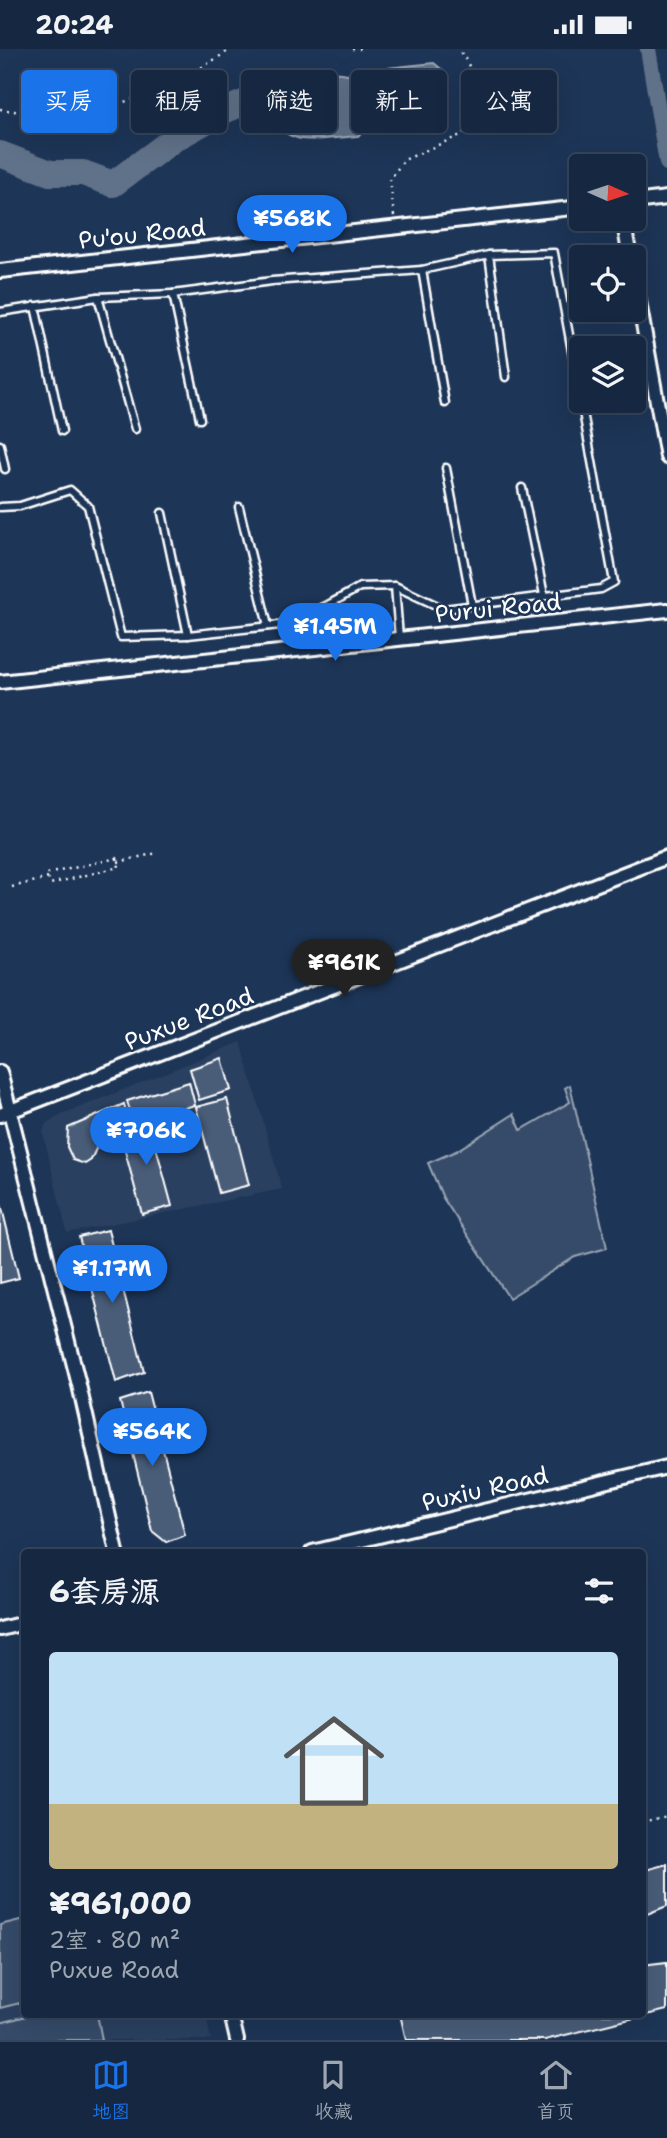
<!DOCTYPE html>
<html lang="zh">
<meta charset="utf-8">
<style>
body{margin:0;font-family:"Shantell Sans","LXGW WenKai TC",sans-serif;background:#1f3048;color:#f1f3f6;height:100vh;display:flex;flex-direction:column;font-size:26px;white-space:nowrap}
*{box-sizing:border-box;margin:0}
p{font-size:23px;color:#9ea6b1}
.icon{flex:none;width:38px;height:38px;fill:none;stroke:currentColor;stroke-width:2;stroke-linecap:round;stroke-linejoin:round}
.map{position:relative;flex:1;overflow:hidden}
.panel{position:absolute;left:21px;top:1500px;width:625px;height:469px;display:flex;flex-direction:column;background:#162841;border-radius:7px;box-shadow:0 7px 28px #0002,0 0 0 2px #35445a}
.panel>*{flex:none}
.guide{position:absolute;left:21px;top:21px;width:626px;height:63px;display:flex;gap:14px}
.needle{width:46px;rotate:93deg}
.tools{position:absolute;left:569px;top:105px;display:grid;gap:14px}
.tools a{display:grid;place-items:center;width:77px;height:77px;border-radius:7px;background:#162841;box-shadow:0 7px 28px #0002,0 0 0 2px #35445a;font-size:35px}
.price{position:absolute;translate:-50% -60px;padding:0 16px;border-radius:24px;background:#1a73e8;color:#fff;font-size:23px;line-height:46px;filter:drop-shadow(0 2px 4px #0008)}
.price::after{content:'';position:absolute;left:50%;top:42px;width:21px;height:16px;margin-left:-10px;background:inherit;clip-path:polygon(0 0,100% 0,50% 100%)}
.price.current{background:#222;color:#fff}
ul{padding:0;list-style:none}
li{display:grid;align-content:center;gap:14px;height:371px;padding:0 28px}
li span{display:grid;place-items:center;height:217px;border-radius:7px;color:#555}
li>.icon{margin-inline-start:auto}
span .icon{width:126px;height:126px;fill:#fffc;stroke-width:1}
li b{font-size:30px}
h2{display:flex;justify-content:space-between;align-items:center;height:84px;padding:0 28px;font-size:30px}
.tag{padding:0 24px;border-radius:7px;background:#162841;box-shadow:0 7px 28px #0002,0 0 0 2px #35445a;font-size:24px;line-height:63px}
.tag.current{background:#1a73e8;color:#fff}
.status{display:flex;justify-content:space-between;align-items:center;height:49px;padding:0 35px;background:#162841;direction:ltr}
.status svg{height:19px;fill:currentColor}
.dock{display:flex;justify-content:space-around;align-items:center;height:98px;border-top:2px solid #35445a;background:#162841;font-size:19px;color:#9ea6b1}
.dock a{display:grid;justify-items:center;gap:4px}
.dock .current{color:#1a73e8}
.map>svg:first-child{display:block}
.built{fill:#2a4161}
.green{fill:#364b69;stroke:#9aa5b4;stroke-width:2}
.water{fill:#617289;stroke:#a0aab8;stroke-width:2}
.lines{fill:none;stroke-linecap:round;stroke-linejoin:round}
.canal{stroke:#617289;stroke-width:16}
.river{stroke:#617289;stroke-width:26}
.building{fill:#4a5d79;stroke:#fff;stroke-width:2}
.service-casing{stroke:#fff;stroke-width:11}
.minor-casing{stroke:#fff;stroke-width:18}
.path{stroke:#fff;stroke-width:2.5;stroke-dasharray:2 5;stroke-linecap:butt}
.service{stroke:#1d3557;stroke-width:6}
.minor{stroke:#1d3557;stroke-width:12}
.labels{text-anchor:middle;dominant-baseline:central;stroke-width:5;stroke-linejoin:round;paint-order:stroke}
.street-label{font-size:24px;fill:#fff;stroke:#1d3557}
</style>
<div class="status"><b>20:24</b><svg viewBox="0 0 49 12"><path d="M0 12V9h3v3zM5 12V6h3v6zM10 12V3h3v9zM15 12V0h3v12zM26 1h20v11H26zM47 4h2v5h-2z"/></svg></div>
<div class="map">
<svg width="667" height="1991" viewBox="0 0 667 1991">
<rect width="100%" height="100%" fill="#1d3557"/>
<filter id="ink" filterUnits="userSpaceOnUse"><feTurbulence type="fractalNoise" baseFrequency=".0143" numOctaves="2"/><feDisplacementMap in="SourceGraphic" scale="14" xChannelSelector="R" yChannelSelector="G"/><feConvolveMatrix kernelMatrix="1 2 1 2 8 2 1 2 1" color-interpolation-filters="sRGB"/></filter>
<g filter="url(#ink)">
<!-- built -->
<g class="built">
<path d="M241 993 282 1140 67 1184 43 1084 45 1076 56 1068Z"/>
<path d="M24 1953V1965H206L211 1991H0V1959Z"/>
</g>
<!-- green -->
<g class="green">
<path d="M570 1036 607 1199 575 1208 509 1249 443 1149 428 1114 456 1102 514 1065 521 1081 570 1053 565 1039Z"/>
<path d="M24 1870V1953L0 1959V1876Z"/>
<path d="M34 1965H97L102 1991H0V1974Z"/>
</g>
<!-- water -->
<path class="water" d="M434 14 447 25V57L425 66 402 70 390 65 373 71 358 87C295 92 286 101 256 40 276 32 320 21 342 24 359 27 359 30 379 28L387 19Z"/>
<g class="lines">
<!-- canal -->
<path class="canal" d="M648 0 667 114"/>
<!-- river -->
<path class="river" d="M0 105 50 124H83L113 135 174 90 226 61 285 37 291 39"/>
</g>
<!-- building -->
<g class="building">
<path d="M222 1009 231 1041 199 1051 190 1020Z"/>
<path d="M189 1033 195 1056 174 1062 176 1067 153 1073 152 1066 133 1071 127 1052Z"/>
<path d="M227 1050 249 1136 219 1144 196 1058Z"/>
<path d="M124 1055 129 1074 107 1079 109 1090 99 1093 91 1111 85 1115 73 1111 67 1098 68 1079Z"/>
<path d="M149 1072 172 1157 142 1165 119 1080Z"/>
<path d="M0 1151 19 1229 0 1234Z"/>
<path d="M108 1181 144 1323 116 1333 79 1188Z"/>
<path d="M148 1343 185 1486 166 1493 152 1482 120 1352Z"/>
<path d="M667 1815V1857L642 1867V1822Z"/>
<path d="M667 1913V1961L545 1991H406L400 1965H642V1916Z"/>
</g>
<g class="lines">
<defs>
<g id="service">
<path d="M422 221 445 354"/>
<path d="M98 248 135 380"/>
<path d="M35 257 62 382"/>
<path d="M0 263 98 248 173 245"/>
<path d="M506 328 489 206 554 204 581 351"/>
<path d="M200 370 173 245 272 232 422 221 489 206"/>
<path d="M0 396 5 420"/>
<path d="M446 419 472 556"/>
<path d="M522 439 544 546"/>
<path d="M0 458 20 457 70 441 88 457 121 588 188 586 280 576 326 557 360 538 395 537"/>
<path d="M239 458 268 577"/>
<path d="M162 464 188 586"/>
<path d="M399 589 395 537 444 560 601 540 614 533 581 352"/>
</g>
<g id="minor">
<path d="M634 153 667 149"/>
<path d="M623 170 630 208"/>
<path d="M0 222 581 158"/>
<path d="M634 225 667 408"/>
<path d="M0 633 667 561"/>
<path d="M0 1023 79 1336 117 1503"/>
<path d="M0 1066 667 808"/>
<path d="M312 1503 667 1418"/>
<path d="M0 1580 24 1574"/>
<path d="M231 1965 237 1991"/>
</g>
</defs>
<!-- service casing -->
<use href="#service" class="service-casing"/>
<!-- minor casing -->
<use href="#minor" class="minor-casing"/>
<!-- path -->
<g class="path">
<path d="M352 0H360"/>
<path d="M0 60C88 75 159 48 231 0"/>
<path d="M394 167 390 130 404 111 463 85C477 52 482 30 458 0"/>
<path d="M117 809 119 818 50 835 47 825Z"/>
<path d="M118 813 157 804"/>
<path d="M12 838 48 829"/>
<path d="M642 1773 667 1767"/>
</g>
<!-- service -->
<use href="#service" class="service"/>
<!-- minor -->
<use href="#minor" class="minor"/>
</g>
</g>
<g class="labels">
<!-- street labels -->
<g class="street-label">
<text transform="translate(142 185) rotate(-6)">Pu'ou Road</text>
<text transform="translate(498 559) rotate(-6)">Purui Road</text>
<text transform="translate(189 970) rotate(-21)">Puxue Road</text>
<text transform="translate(485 1440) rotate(-13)">Puxiu Road</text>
</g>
</g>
</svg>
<div class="tools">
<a><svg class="needle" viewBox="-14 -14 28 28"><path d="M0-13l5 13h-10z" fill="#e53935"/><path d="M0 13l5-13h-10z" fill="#9ea6b1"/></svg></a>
<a><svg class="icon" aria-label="locate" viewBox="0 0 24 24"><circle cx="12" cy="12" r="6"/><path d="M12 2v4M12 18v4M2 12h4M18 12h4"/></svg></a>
<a><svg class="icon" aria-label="layers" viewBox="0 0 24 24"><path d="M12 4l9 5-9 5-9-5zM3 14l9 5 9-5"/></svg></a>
</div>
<b class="price" style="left:292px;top:206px">¥568K</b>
<b class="price" style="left:335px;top:614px">¥1.45M</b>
<b class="price current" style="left:344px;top:950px">¥961K</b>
<b class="price" style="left:146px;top:1118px">¥706K</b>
<b class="price" style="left:112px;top:1256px">¥1.17M</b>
<b class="price" style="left:152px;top:1419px">¥564K</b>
<div class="guide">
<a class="tag current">买房</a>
<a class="tag">租房</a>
<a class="tag">筛选</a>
<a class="tag">新上</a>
<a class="tag">公寓</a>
</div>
<section class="panel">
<h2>6套房源<svg class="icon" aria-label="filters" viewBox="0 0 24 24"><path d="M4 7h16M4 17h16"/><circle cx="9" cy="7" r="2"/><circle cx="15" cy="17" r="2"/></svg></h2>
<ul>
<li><span style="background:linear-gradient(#bfe0f5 70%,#c2b280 0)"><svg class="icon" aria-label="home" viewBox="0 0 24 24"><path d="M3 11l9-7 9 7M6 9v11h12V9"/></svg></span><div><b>¥961,000</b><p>2室 · 80 m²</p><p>Puxue Road</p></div></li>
</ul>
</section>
</div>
<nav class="dock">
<a class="current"><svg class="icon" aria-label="map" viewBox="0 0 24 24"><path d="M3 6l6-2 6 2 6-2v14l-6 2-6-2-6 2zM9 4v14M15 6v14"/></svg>地图</a>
<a><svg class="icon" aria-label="saved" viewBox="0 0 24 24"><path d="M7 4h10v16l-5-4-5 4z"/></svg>收藏</a>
<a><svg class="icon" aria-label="home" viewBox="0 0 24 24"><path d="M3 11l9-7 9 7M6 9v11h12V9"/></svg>首页</a>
</nav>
